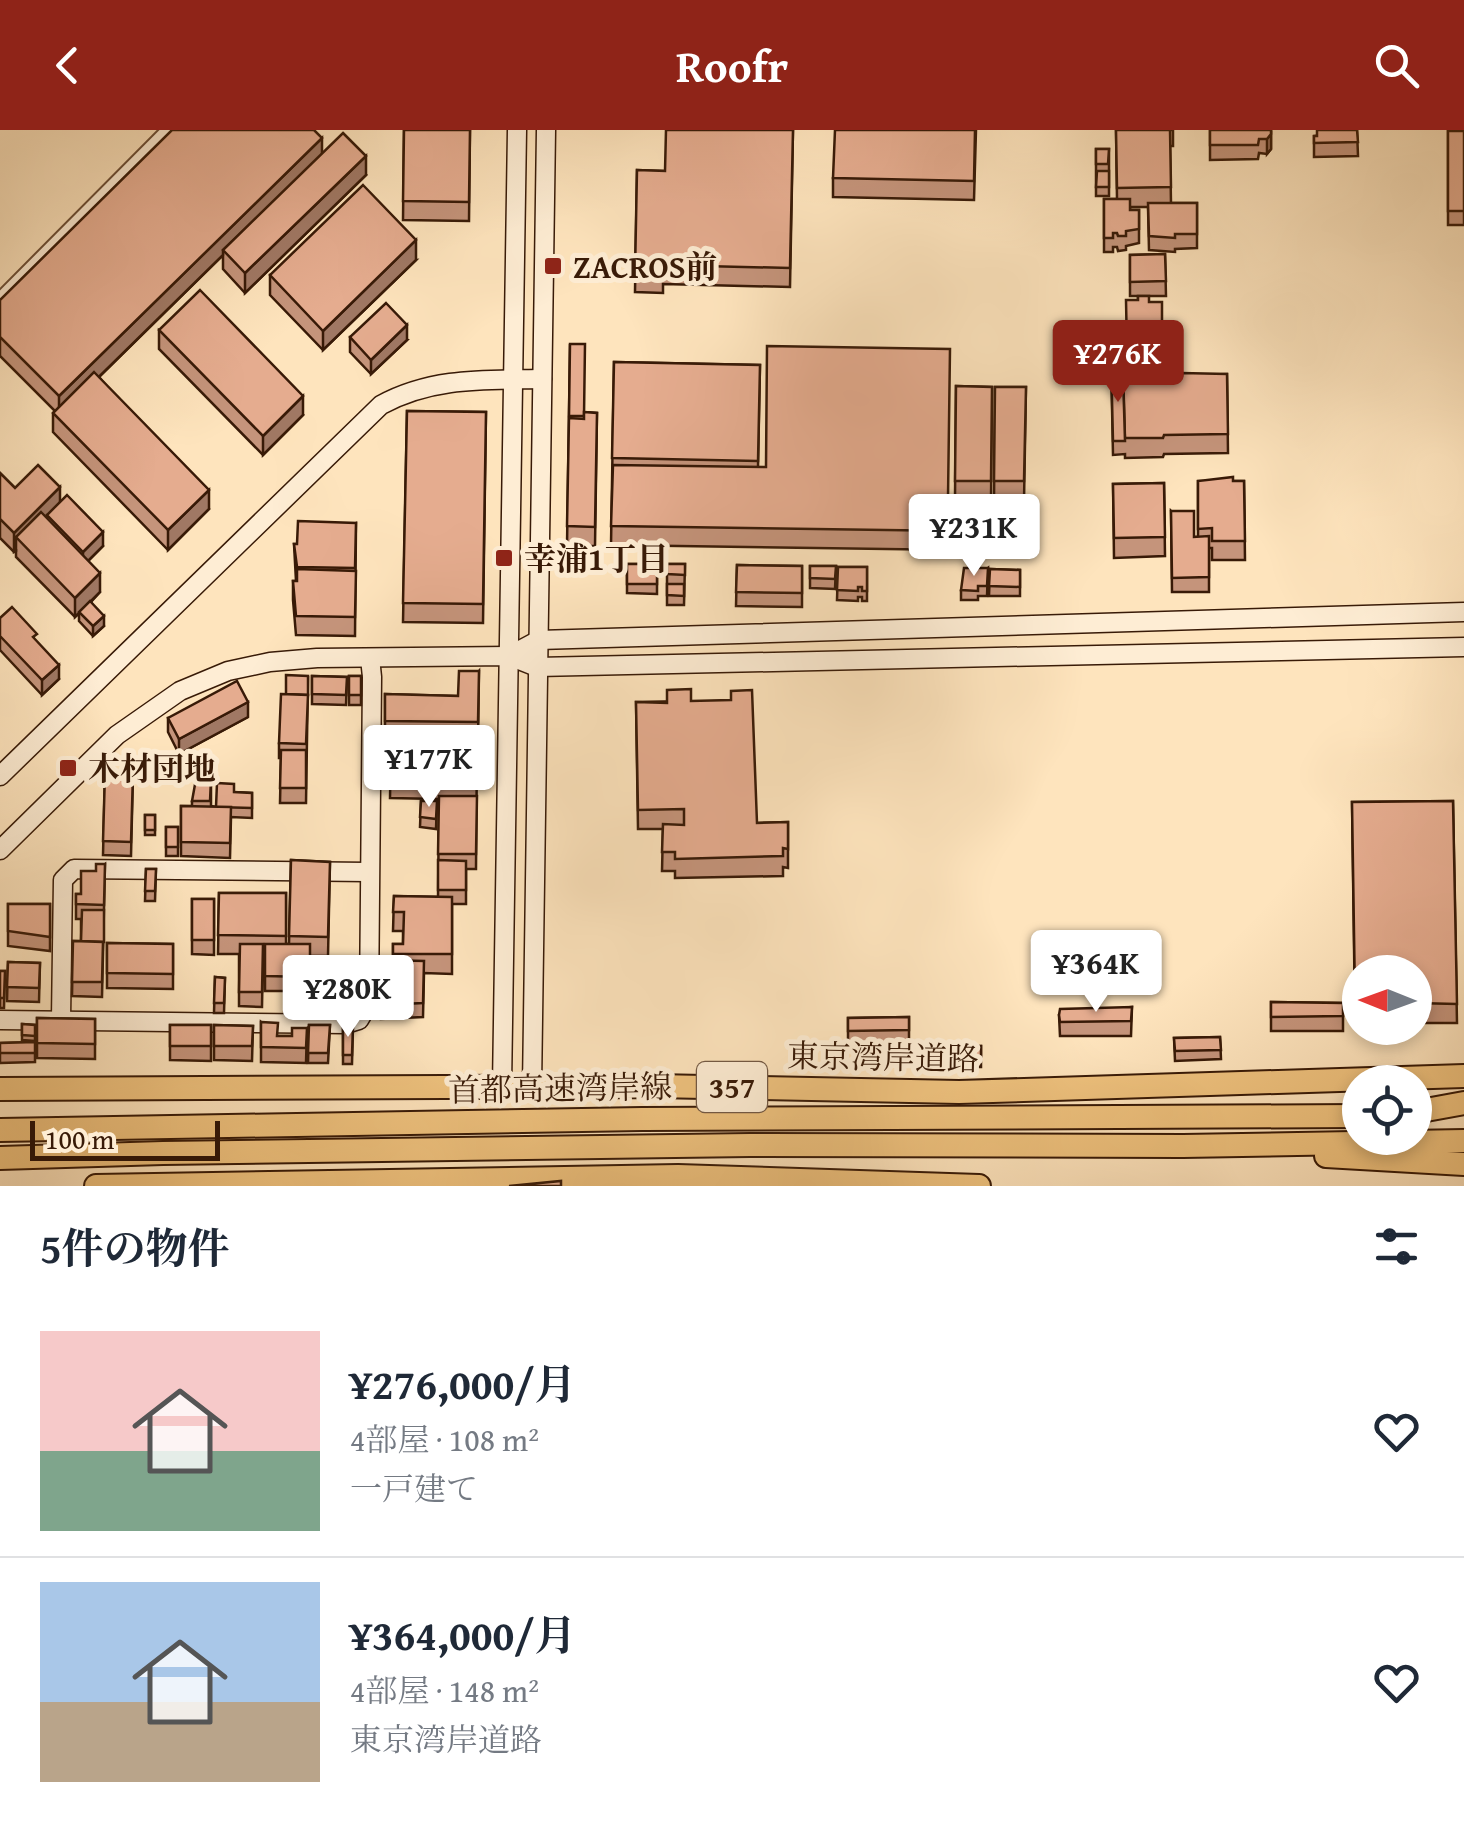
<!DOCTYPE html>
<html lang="ja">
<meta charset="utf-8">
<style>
body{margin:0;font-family:"Gentium Book Plus","Noto Serif JP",serif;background:#f6f6f7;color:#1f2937;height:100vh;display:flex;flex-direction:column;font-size:38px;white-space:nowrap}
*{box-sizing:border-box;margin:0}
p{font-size:32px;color:#747a83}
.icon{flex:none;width:55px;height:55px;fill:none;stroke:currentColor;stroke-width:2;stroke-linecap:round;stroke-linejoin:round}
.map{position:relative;height:1056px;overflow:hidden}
.side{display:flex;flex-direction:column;background:#fff;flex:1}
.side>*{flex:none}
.needle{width:65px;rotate:271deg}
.tools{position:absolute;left:1342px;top:825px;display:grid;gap:20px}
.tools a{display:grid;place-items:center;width:90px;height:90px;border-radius:50%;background:#fff;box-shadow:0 5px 15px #0003;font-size:50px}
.scale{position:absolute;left:30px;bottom:25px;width:190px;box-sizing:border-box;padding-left:10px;border:5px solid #381a07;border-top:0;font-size:28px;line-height:35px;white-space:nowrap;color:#381a07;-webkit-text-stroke:8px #feedd4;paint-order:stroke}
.price{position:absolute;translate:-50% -85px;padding:0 22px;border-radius:10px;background:#fff;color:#222;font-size:32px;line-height:65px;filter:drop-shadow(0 2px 5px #0008)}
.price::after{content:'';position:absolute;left:50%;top:60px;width:30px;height:22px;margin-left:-15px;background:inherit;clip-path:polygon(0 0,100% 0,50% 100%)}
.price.selected{background:#8f2418;color:#fff}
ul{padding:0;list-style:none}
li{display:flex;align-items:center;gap:30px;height:250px;padding:0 40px}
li+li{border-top:2px solid #e0e1e3}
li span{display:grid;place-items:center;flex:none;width:280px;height:200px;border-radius:0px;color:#555}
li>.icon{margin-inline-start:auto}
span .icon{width:120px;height:120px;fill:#fffc;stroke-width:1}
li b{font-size:42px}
h2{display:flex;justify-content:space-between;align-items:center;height:120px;padding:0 40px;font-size:42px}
header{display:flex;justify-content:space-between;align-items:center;height:130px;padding:0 40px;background:#8f2418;color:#fff;font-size:45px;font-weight:600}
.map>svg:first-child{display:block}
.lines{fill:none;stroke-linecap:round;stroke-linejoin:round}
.street-casing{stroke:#6a4c34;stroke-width:16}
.secondary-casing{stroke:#381a07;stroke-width:21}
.highway-casing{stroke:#381a07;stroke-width:26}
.street{stroke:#feedd4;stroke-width:12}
.secondary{stroke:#feedd4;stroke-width:18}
.highway{stroke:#efc27e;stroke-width:22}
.wall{fill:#c5947b;stroke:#381a07;stroke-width:2.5}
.shaded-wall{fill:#a07864;stroke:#381a07;stroke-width:2.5}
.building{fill:#e5ac8f;stroke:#381a07;stroke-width:2.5}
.poi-dot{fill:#8f2418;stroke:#feedd4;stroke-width:4}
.labels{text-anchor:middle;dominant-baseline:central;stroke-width:10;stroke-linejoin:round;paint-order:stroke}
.shield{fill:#feedd4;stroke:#735944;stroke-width:2.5}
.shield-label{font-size:30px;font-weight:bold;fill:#381a07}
.poi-label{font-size:32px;font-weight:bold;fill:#381a07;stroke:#feedd4;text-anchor:start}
.street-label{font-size:32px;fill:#381a07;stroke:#feedd4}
</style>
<header><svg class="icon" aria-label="back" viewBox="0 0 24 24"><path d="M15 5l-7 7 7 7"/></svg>Roofr<svg class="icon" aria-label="search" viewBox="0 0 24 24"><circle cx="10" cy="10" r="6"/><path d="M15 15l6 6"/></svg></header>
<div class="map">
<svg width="1464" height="1056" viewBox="0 0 1464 1056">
<rect width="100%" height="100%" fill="#fee4bd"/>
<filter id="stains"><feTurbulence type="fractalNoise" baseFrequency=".002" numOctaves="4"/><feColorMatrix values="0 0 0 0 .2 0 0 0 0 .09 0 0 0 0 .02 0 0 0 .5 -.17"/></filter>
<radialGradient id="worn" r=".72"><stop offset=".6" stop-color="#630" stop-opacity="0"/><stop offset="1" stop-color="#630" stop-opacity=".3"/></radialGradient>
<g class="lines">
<defs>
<path id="street" d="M0 169 168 0"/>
<g id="secondary">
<path d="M509 526 539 510 1464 482"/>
<path d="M0 646 381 275C432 247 485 250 542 249"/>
<path d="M0 720 117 605 180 561 228 541 270 532 317 528 509 526 537 537 1464 517"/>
<path d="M61 889 63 750 74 739 368 742"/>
<path d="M0 890 346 894 359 890 369 873 372 547 370 528"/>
<path d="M502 956 517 0"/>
<path d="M532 957 546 0"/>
</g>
<g id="highway">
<path d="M0 959 656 956 959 962 1464 946"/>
<path d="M1415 982 1464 973"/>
<path d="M0 1000 642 989 1360 986"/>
<path d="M1326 1026 1464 1034"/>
<path d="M0 1028 163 1023 750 1015 1183 1016 1464 1011"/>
<path d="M96 1056 678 1046 979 1056"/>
</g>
</defs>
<!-- street casing -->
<use href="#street" class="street-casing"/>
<!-- secondary casing -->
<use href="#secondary" class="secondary-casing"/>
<!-- highway casing -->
<use href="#highway" class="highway-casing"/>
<!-- street -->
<use href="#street" class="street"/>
<!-- secondary -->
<use href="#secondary" class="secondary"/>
<!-- highway -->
<use href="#highway" class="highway"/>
</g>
<!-- wall -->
<g class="wall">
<path d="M404 0H470L469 91 403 90Z"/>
<path d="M793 0 790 157 663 154V163L635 162 637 40 665 41Z"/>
<path d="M976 0 974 70 833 67V48Z"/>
<path d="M1116 0H1173V16H1170L1171 73H1197V118L1175 119V122L1149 120 1148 77H1130V80H1139V113L1126 116V120L1118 121 1117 117H1113V122H1104V69H1117Z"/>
<path d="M1210 0H1271V19L1267 24 1259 23 1258 29 1210 30Z"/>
<path d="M1357 0 1358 26 1314 27V6Z"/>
<rect x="1448" y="1" width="16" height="94"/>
<rect x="1096" y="19" width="13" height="47"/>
<path d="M322 23 366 45 245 163 223 139V125L99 247 209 379 168 420 53 302V283L55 281 0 226V170Z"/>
<path d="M1165 124 1166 166H1141L1149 172 1164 246 1227 244 1228 323 1164 324 1163 327 1125 328V324L1113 325 1111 228 1115 229 1126 193 1138 170V166H1130V125Z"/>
<path d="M416 130 323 220 270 165V145Z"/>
<path d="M159 200 303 285 263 325 159 219Z"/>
<path d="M350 207 407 210 371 244 350 222Z"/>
<path d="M570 214 584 282 597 283 595 416H567Z"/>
<path d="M614 232 760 235 758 337 948 368H955L956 256 992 257 991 370H957L956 420 611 415Z"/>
<path d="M995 257H1026L1024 371 994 370Z"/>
<path d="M407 281 486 282 483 493 403 492Z"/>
<path d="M0 343 15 358 60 372 103 416 88 431 100 462 91 472 104 496 93 506 79 491V483L75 487 16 427V421L14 422 0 408Z"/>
<path d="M1198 351H1244L1245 430H1212V418H1209V462H1172L1171 381 1194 407H1198Z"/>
<path d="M1164 353 1165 426 1114 428 1113 354Z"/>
<path d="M997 373V421L957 420V376Z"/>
<path d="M356 393 355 506 296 505 293 470V451H296L294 414H297Z"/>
<path d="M627 434H657V464L627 463Z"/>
<path d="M667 434H685L684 475H667Z"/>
<path d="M737 435 802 436V477L736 476Z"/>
<path d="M810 436H836L835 459 810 458Z"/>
<path d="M838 437H867V471H862V467H858V471L837 470Z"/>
<path d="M988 438 987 466H978V470H961V460Z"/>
<path d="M990 439 1020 440V466H989Z"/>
<path d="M0 488 59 549 42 565 0 520Z"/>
<path d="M479 541 478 612 385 610V564L458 566Z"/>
<path d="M308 546 306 673H280L281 628H279V613Z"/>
<path d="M312 546 347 547 346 575 312 574Z"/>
<rect x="349" y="546" width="12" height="29"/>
<path d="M691 571 757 693 788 692V738L783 737V746L675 748V741H662L663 699H638L636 572Z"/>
<path d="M248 587 179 624 168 602V588Z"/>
<path d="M391 614 477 616 476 739H466V774H452V844L424 843 423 887 381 889 382 830H393V814H403V801H393L394 766 438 767 439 669 390 668Z"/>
<path d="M105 643H133L131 726 103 725Z"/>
<path d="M211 649V676L216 677 234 662 252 663V688L231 687 230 728 181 726V676H192V671Z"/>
<path d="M421 671H437L436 699 420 697Z"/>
<path d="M1453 671 1457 893H1415V842H1360V887H1355L1352 672Z"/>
<rect x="145" y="685" width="10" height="20"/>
<rect x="166" y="697" width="12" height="29"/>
<path d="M291 730 330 732 328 826H310V861H265V825L263 824 262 877 239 876V824H218L219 763H286V814H289Z"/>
<path d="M105 734 102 867 72 866 73 811H81V789H76V764H81L96 741Z"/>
<path d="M146 739H156L155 771H145Z"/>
<path d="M192 769H214V825L192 824Z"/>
<path d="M8 774H50V821L8 816Z"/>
<path d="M107 813 173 814V859L107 858Z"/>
<path d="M8 832 40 833 39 872 7 871Z"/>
<path d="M0 841H5L4 878H0Z"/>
<path d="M215 847 225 848 224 883H214Z"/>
<path d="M1271 872 1343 873V901H1271Z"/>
<path d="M1132 877 1131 906H1060L1059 885Z"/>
<path d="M909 887V915L848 916V888Z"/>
<path d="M37 888 95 889V929L37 928Z"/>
<path d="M261 892 277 906H292L307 898 306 933 261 932Z"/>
<path d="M22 894 35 895V911L22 910Z"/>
<path d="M170 895H211V931L170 930Z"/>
<path d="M214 895 253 896 252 931 214 930Z"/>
<path d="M309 895H330L328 933H308Z"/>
<path d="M343 895H353L352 934H343Z"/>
<path d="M1220 907 1221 929 1175 931 1174 908Z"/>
<path d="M35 912V932L0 933V913Z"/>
<path d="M981 916V937H946V917Z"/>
</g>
<!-- shaded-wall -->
<g class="shaded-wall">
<path d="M1271 4V19L1267 24V9Z"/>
<path d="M322 8V27L223 120V125L59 286V266Z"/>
<path d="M366 26V45L245 163V143Z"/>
<path d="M416 110V130L323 220V201Z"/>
<path d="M407 195V210L371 244V230Z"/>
<path d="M303 266V285L263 325V306Z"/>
<path d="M60 357V377L47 385V389L16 407V421L14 422V403Z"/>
<path d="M209 360V379L168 420V400Z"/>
<path d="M103 402V416L83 436V422Z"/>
<path d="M100 443V462L75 487V468Z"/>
<path d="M104 486V496L93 506V496Z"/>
<path d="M59 535V549L42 565V550Z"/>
<path d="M248 572V587L179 624V609Z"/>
</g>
<!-- building -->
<g class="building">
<path d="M172 0H314L322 8 59 266 0 207V170Z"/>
<path d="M404 0H470L469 72 403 71Z"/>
<path d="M666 0H793L790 138 663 135V144L635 143 637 40 665 41Z"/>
<path d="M835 0H975L974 51 833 48Z"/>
<path d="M1116 0H1170L1171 57 1117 58Z"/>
<path d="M1210 0H1271V4L1267 9H1259L1258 15H1210Z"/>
<path d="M1317 0H1357L1358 12 1314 13V6H1317Z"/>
<rect x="1448" y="1" width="16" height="80"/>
<path d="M343 3 366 26 245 143 223 120Z"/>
<path d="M1096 19H1109L1108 34H1096Z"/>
<path d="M1097 41H1109V57H1096Z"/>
<path d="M363 55 416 110 323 201 270 145Z"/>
<path d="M1104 69H1130V80H1139V99L1126 101V106H1118L1117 103H1113V108H1104Z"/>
<path d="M1148 73H1197V104H1175V108L1149 106Z"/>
<path d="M1165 124 1166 151 1130 152V125Z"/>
<path d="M200 160 303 266 263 306 159 200Z"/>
<path d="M1138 166H1149V172H1162V192H1165L1164 246H1182V243L1227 244 1228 304 1164 305 1163 308H1125L1123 240 1112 233 1115 229 1122 230 1123 222H1127L1126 170H1138Z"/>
<path d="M386 173 407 195 371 230 350 207Z"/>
<path d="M1126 193V222H1123L1122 229H1115V194Z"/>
<path d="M570 214H585L584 286H569Z"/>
<path d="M767 216 950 219 948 368H957L956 401 611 396 613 335 766 337Z"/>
<path d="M1111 228 1122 229H1115L1112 233V238L1123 245 1125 311H1113Z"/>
<path d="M614 232 760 235 758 331 612 328Z"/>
<path d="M94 242 209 360 168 400 53 283Z"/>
<path d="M956 256 992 257 991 351H955Z"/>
<path d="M995 257H1026L1024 351H994Z"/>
<path d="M407 281 486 282 483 474 403 473Z"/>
<path d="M584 282 597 283 595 397 567 396 569 288 584 289Z"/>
<path d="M38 335 60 357 14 403 0 389V343L15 358Z"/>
<path d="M1233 347V351H1244L1245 411H1212V398L1198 399V351Z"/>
<path d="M1164 353 1165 407 1114 408 1113 354Z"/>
<path d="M67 365 103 402 83 422 47 385Z"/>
<path d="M963 372 997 373V406L957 405V376H963Z"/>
<path d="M1171 381H1194V407L1209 406V447L1172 448Z"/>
<path d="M41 382 100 443 75 468 16 407Z"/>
<path d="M298 391 356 393 355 438 297 437 294 414H297Z"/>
<rect x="627" y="434" width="30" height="20"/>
<path d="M667 434H685V445L667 444Z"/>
<path d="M737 435 802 436V463L736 462Z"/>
<path d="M810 436H836L835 449 810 448Z"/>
<path d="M838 437H867V461H862V457H858V461L837 460Z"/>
<path d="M964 438H988L987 456H978V461L961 460Z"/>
<path d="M297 439 356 441 355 487 296 486 293 451H297Z"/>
<path d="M990 439 1020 440V457L989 456Z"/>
<path d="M667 454H684V466L667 465Z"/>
<path d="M90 471 104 486 93 496 79 482Z"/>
<path d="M12 477 37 504 33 507 59 535 42 550 0 506V488Z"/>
<path d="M459 541H479L478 592 385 591V564L458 566Z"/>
<path d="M286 545 308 546V565L286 564Z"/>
<path d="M312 546 347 547 346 565 312 564Z"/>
<rect x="349" y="546" width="12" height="19"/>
<path d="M237 551 248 572 179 609 168 588Z"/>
<path d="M691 559V571L731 570V561L752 560 757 693 788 692V719L783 718V726L675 729V722H662L663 694 684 695V679L638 680 636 572 667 573V560Z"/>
<path d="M281 564 308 565 306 614 279 613Z"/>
<path d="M391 614 477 616 476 650 390 649Z"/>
<path d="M281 620H306V658H280Z"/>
<path d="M105 643H133L131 712 103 711Z"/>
<path d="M196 649H211L210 671H192Z"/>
<path d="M217 653 234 654V662L252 663V678L216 677Z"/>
<path d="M439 666H477L476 724H438Z"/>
<path d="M421 671H437L436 689 420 687Z"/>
<path d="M1453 671 1457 874 1415 873V842H1360V868H1355L1352 672Z"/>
<path d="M181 676 231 677 230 713 181 712Z"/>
<rect x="145" y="685" width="10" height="15"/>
<rect x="166" y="697" width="12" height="20"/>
<path d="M291 730 330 732 328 807 289 806Z"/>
<path d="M438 730 466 731V760H438Z"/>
<path d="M96 734H105L104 775 76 774V764H81V741H96Z"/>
<path d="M146 739H156L155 761H145Z"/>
<path d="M219 763H286V806L218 805Z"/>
<path d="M394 766 452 767V824H393V814H403L404 782H393Z"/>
<rect x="192" y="769" width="22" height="41"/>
<path d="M8 774H50V807L8 801Z"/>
<path d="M82 780H104V812L81 811Z"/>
<path d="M73 811 103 812 102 852H72Z"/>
<path d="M107 813 173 814V844L107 843Z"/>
<path d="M240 814H263L262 862H239Z"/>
<path d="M265 814H310V847L265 846Z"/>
<path d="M382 830 424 831 423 873 381 875Z"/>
<path d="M8 832 40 833 39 858 7 857Z"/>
<path d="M0 841H5L4 868H0Z"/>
<path d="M215 847 225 848 224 873H214Z"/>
<path d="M1271 872 1343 873V886L1271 887Z"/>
<path d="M1132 877 1131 891 1060 892 1059 885 1060 879Z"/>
<path d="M909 887V900L848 901V888Z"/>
<path d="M37 888 95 889V914L37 913Z"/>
<path d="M261 892 278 893 277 906H292V898H307L306 918 261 917Z"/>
<path d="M22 894 35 895V906L22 905Z"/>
<rect x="170" y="895" width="41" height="21"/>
<path d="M214 895 253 896 252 916H214Z"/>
<path d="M309 895H330L328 923H308Z"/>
<path d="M343 895H353L352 925H343Z"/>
<path d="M1220 907 1221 920 1175 921 1174 908Z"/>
<path d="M35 912V923H0V913Z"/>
<path d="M981 916V928H946V917Z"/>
<path d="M561 1051V1056H509Z"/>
</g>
<!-- markers -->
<g class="poi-dot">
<rect x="543" y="126" width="20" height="20" rx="5"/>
<rect x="494" y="418" width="20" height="20" rx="5"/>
<rect x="58" y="628" width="20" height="20" rx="5"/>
</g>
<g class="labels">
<!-- shield labels -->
<rect class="shield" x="697" y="932" width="70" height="50" rx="8"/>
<g class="shield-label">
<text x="732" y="957">357</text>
</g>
<!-- poi labels -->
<g class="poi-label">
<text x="573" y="136">ZACROS前</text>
<text x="524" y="428">幸浦1丁目</text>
<text x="88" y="638">木材団地</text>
</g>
<!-- street labels -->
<g class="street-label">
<text transform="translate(883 927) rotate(1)">東京湾岸道路</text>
<text transform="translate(560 958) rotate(-1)">首都高速湾岸線</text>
</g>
</g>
<rect width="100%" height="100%" filter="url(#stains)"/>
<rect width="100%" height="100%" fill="url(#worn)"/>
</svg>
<div class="tools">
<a><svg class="needle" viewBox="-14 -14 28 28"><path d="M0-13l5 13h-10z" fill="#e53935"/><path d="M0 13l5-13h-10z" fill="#747a83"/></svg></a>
<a><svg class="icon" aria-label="locate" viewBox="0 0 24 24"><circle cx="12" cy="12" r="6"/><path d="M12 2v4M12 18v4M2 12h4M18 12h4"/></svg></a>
</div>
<div class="scale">100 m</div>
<b class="price selected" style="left:1118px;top:275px">¥276K</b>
<b class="price" style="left:974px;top:449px">¥231K</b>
<b class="price" style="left:429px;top:680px">¥177K</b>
<b class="price" style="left:1096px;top:885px">¥364K</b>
<b class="price" style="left:348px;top:910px">¥280K</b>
</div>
<section class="side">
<h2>5件の物件<svg class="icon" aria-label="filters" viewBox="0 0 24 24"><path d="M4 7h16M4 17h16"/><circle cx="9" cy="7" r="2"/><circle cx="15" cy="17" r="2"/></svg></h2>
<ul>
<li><span style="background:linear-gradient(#f6c9c9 60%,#7fa58c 0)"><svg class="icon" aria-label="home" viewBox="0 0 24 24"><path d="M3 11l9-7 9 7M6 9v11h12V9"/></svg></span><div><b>¥276,000/月</b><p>4部屋 · 108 m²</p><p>一戸建て</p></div><svg class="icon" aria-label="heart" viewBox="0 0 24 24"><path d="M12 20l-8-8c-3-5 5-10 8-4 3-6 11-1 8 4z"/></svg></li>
<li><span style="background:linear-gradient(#a9c7e8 60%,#b9a48a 0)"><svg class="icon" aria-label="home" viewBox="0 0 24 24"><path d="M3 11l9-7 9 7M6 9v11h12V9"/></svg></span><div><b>¥364,000/月</b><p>4部屋 · 148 m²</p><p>東京湾岸道路</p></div><svg class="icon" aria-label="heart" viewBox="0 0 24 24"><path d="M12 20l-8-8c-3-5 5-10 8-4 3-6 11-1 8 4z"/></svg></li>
</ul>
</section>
